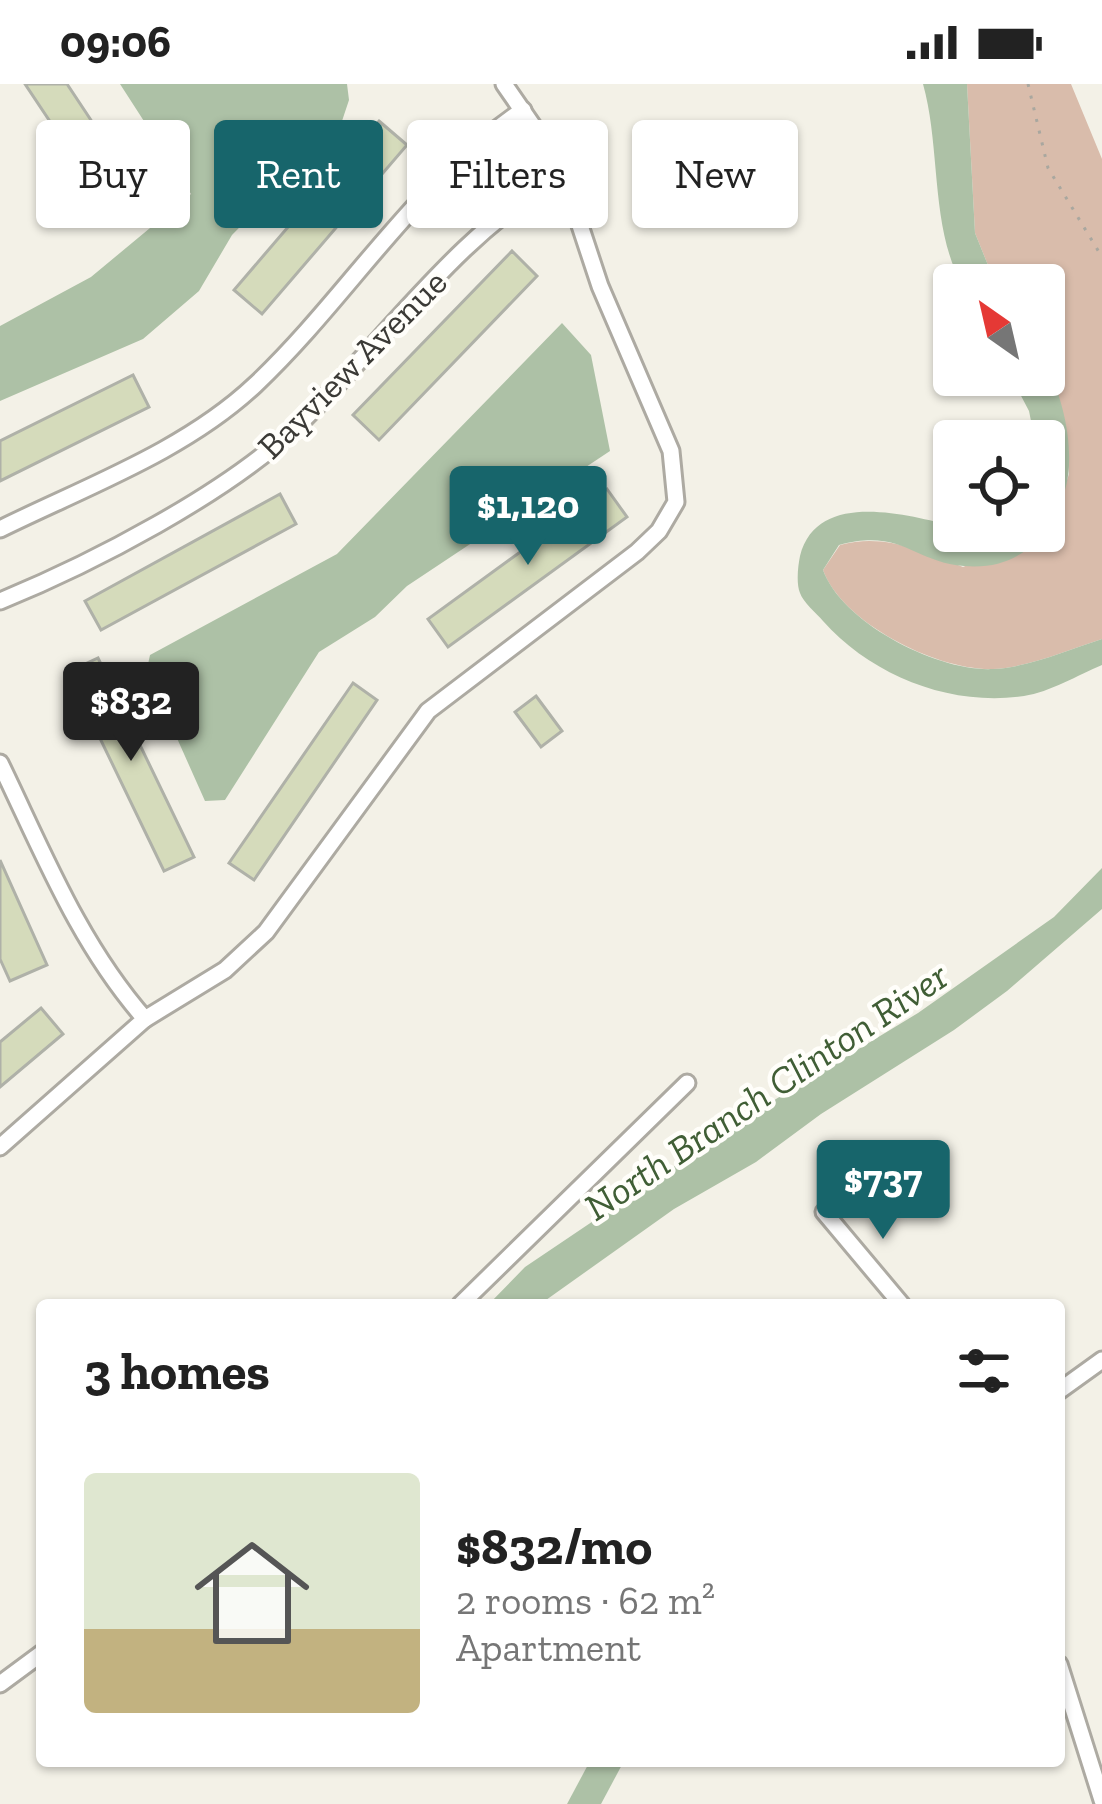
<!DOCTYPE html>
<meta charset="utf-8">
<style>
body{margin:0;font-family:"Zilla Slab",serif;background:#f2f2f2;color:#222;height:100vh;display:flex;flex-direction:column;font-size:45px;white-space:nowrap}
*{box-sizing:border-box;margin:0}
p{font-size:39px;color:#767676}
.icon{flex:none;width:66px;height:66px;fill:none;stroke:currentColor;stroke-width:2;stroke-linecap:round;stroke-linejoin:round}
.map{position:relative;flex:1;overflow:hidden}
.panel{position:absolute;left:36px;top:1215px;width:1029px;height:468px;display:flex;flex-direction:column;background:#fff;border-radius:12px;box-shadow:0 3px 9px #0004}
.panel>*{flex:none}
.top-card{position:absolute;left:36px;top:36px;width:1032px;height:108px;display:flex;gap:24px}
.needle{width:78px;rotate:326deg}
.tools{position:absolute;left:933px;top:180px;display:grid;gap:24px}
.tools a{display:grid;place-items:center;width:132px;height:132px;border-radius:12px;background:#fff;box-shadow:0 3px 9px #0004;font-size:60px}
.price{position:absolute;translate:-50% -102px;padding:0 27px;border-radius:12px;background:#17656b;color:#fff;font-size:39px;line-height:78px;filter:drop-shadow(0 3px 6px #0008)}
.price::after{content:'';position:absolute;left:50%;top:72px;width:36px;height:27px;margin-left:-18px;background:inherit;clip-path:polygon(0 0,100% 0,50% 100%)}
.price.current{background:#222;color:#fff}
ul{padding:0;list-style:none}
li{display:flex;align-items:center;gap:36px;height:300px;padding:0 48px}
li span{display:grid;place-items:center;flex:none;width:336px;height:240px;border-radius:12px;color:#555}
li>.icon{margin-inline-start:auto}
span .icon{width:144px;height:144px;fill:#fffc;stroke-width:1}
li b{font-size:51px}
h2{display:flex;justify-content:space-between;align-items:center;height:144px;padding:0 48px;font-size:51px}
.chip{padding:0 42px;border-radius:12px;background:#fff;box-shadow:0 3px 9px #0004;font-size:42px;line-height:108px}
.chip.current{background:#17656b;color:#fff}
.status{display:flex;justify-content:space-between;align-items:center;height:84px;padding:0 60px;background:#fff;direction:ltr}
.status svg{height:33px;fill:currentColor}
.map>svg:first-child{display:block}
.green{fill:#d9bcab}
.water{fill:#adc1a6}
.building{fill:#d5dbbb;stroke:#afb1a8;stroke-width:3}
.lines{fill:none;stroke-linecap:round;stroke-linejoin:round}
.minor-casing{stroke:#adaaa2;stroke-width:21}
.path{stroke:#a9a79f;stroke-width:3;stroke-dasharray:3 9;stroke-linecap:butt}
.minor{stroke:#fff;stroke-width:15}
.labels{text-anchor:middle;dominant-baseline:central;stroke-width:9;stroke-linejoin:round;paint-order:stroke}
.street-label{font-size:36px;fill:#3b3a36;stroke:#fffefa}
.water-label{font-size:39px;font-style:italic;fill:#405e35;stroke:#fffefa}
</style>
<div class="status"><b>09:06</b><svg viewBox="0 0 49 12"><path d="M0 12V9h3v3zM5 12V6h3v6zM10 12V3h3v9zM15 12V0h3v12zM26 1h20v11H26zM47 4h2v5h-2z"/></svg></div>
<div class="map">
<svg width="1102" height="1720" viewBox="0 0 1102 1720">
<rect width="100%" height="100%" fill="#f3f1e7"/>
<!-- green -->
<path class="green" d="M967 0H1071L1102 75V555C1068 566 1030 583 993 585 938 587 842 539 823 486L840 461C885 449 920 467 963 483L1051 445 1069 390 1064 338 1044 280V201H996L975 149Z"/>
<!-- water -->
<g class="water">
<path d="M120 0H347L349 16 341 40 232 151 199 207 143 255 0 317V242L91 193 191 110Z"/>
<path d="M923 0H967L975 149 996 201H962C930 142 941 64 923 0Z"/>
<path d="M562 239 591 271 610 367 407 502 375 533 319 568 225 716 205 717 176 652 164 607 145 594 150 571 337 470Z"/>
<path d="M1044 280C1064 311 1076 370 1065 406 1051 453 1018 487 964 482 913 478 902 444 839 461L823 486C842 539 938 588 993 585 1030 583 1068 566 1102 555V581C1078 591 1050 608 1024 612 951 623 872 592 823 537 816 529 803 518 800 509 796 499 798 482 800 472 817 405 907 431 954 442V447H1044V357H1035L1029 327 1010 291H1044Z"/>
<path d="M1102 784V825L1007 907 954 946 821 1030 756 1078 674 1125 539 1221H488L525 1183 761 1024 918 929 1054 833Z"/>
<path d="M590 1677H624L601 1720H567Z"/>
</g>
<!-- building -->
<g class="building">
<path d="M25 0H67L130 95 101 114Z"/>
<path d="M379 37 407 61 262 230 234 206Z"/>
<path d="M512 167 537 192 379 356 353 331Z"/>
<path d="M133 291 149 323 0 397V357Z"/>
<path d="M607 405 627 433 448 563 428 535Z"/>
<path d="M280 410 296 440 101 546 85 517Z"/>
<path d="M98 574 194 773 164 787 68 588Z"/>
<path d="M353 599 377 616 254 796 229 779Z"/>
<path d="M536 612 562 647 541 663 515 628Z"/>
<path d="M0 776 47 881 10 897 0 875Z"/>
<path d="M41 924 63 950 0 1003V958Z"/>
</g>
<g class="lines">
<defs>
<g id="minor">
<path d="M0 445C85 403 185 367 255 301 349 212 414 99 523 26"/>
<path d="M0 517C91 480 228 409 298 341 385 257 457 150 563 90"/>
<path d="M0 679C43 768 79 860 145 935L0 1063"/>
<path d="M145 935 225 886 266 848 428 627 637 468 659 447 676 418 671 367 600 202 560 81 504 0"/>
<path d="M824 1128 902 1221"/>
<path d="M460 1221 687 999"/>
<path d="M1059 1307 1102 1276"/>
<path d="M1059 1580 1102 1716"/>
<path d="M0 1600 42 1569"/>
</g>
</defs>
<!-- minor casing -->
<use href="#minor" class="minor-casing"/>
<!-- path -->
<path class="path" d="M1028 0 1048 84 1102 173"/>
<!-- minor -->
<use href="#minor" class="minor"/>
</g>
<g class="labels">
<!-- street labels -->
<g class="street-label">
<text transform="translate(352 280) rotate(-45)">Bayview Avenue</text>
</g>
<!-- water labels -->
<g class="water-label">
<text transform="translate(766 1007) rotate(-34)">North Branch Clinton River</text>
</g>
</g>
</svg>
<div class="tools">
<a><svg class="needle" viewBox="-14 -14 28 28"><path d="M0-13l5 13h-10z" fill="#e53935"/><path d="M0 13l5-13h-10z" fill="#767676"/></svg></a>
<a><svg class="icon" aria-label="locate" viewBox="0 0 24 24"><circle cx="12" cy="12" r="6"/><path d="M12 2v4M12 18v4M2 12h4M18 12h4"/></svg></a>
</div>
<b class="price" style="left:528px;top:484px">$1,120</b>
<b class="price current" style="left:131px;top:680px">$832</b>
<b class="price" style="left:883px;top:1158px">$737</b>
<div class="top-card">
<a class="chip">Buy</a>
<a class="chip current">Rent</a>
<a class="chip">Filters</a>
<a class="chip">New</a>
</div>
<section class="panel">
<h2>3 homes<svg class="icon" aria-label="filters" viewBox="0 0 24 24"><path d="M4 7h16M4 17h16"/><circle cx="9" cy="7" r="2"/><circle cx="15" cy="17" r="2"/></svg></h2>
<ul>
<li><span style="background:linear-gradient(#dfe7d0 65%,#c2b280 0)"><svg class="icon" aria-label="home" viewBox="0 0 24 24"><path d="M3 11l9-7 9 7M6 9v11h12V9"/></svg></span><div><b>$832/mo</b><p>2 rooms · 62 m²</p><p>Apartment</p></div></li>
</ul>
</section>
</div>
